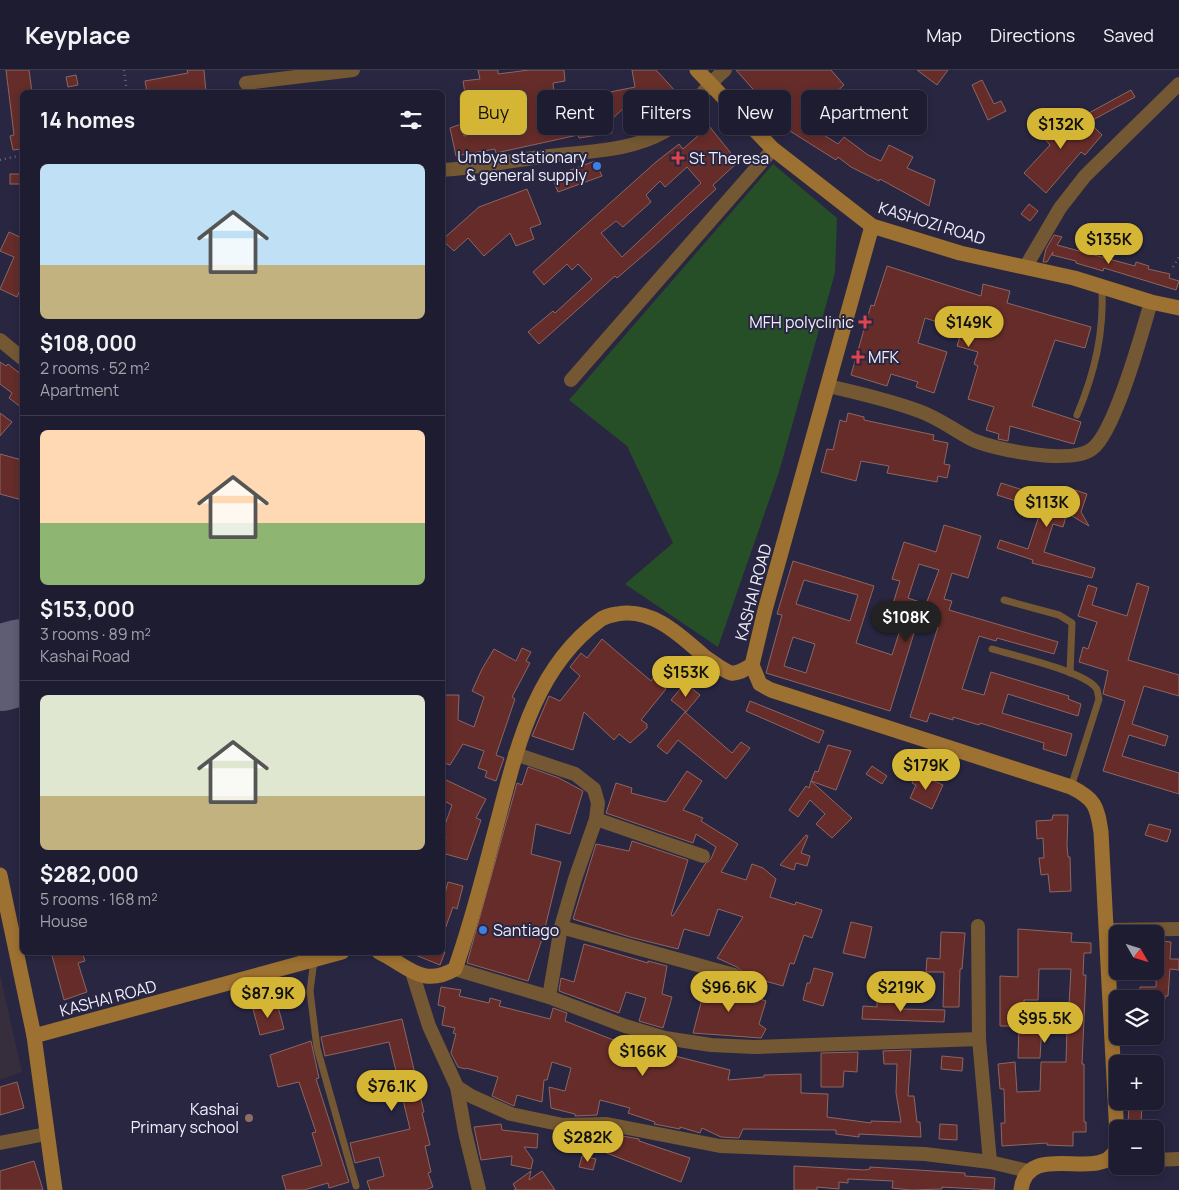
<!DOCTYPE html>
<meta charset="utf-8">
<style>
body{margin:0;font-family:Manrope,sans-serif;background:#262539;color:#f1f3f6;height:100vh;display:flex;flex-direction:column;font-size:19px;white-space:nowrap}
*{box-sizing:border-box;margin:0}
p{font-size:16px;color:#a1a1ab}
.icon{flex:none;width:28px;height:28px;fill:none;stroke:currentColor;stroke-width:2;stroke-linecap:round;stroke-linejoin:round}
.map{position:relative;flex:1;overflow:hidden}
.side{position:absolute;left:20px;top:20px;width:425px;height:865px;display:flex;flex-direction:column;background:#1e1c31;border-radius:8px;box-shadow:0 2px 8px #0003,0 0 0 1px #3c3a4d}
.side>*{flex:none}
.guide{position:absolute;left:460px;top:20px;width:475px;height:45px;display:flex;gap:10px}
.needle{width:32px;rotate:129deg}
.buttons{position:absolute;left:1109px;top:855px;display:grid;gap:10px}
.buttons a{display:grid;place-items:center;width:55px;height:55px;border-radius:8px;background:#1e1c31;box-shadow:0 2px 8px #0003,0 0 0 1px #3c3a4d;font-size:25px}
.price{position:absolute;translate:-50% -42px;padding:0 11px;border-radius:18px;background:#d5b534;color:#111;font-size:16px;line-height:32px;filter:drop-shadow(0 1px 2px #0008)}
.price::after{content:'';position:absolute;left:50%;top:30px;width:15px;height:11px;margin-left:-8px;background:inherit;clip-path:polygon(0 0,100% 0,50% 100%)}
.price.active{background:#222;color:#fff}
ul{padding:0;list-style:none}
li{display:grid;align-content:center;gap:10px;height:265px;padding:0 20px}
li+li{border-top:1px solid #3c3a4d}
li span{display:grid;place-items:center;height:155px;border-radius:8px;color:#555}
li>.icon{margin-inline-start:auto}
span .icon{width:90px;height:90px;fill:#fffc;stroke-width:1}
li b{font-size:21px}
h2{display:flex;justify-content:space-between;align-items:center;height:60px;padding:0 20px;font-size:21px}
.pill{padding:0 18px;border-radius:8px;background:#1e1c31;box-shadow:0 2px 8px #0003,0 0 0 1px #3c3a4d;font-size:18px;line-height:45px}
.pill.active{background:#d5b534;color:#111}
header{display:flex;align-items:center;gap:30px;box-sizing:border-box;height:70px;padding:0 25px;background:#1e1c31;border-bottom:1px solid #3c3a4d}
header strong{font-size:24px}
nav{display:flex;gap:28px;margin-inline-start:auto;font-size:18px}
.map>svg:first-child{display:block}
.industrial{fill:#362d3d}
.green{fill:#264f27}
.lines{fill:none;stroke-linecap:round;stroke-linejoin:round}
.runway{stroke:#5e5d74;stroke-width:86}
.building{fill:#652c29;stroke:#8c6663;fill-rule:evenodd}
.path{stroke:#68667d;stroke-width:2.5;stroke-dasharray:1 4;stroke-linecap:butt}
.lane{stroke:#745833;stroke-width:7}
.street{stroke:#745833;stroke-width:14}
.secondary{stroke:#9d7131;stroke-width:15}
.health-dot{fill:#e0444e;stroke:#282641;stroke-width:2}
.shop-dot{fill:#3f7fe0;stroke:#282641;stroke-width:2}
.education-dot{fill:#8d6e63;stroke:#282641;stroke-width:2}
.labels{text-anchor:middle;dominant-baseline:central;stroke-width:4;stroke-linejoin:round;paint-order:stroke}
.poi-label{font-size:16px;fill:#efeffe;stroke:#282641;text-anchor:end}
.street-label{font-size:16px;fill:#efeffe;stroke:#282641}
</style>
<header>
<strong>Keyplace</strong>
<nav><a>Map</a><a>Directions</a><a>Saved</a></nav>
</header>
<div class="map">
<svg width="1179" height="1120" viewBox="0 0 1179 1120">
<rect width="100%" height="100%" fill="#282641"/>
<!-- industrial -->
<path class="industrial" d="M0 904 22 1002 0 1010Z"/>
<!-- green -->
<path class="green" d="M773 94 837 148 835 203 779 402 718 577 625 514 673 473 627 376 569 330Z"/>
<g class="lines">
<!-- runway -->
<path class="runway" d="M0 598 22 592"/>
</g>
<!-- building -->
<g class="building">
<path d="M6 0H29L32 22H22V79L13 80 10 66 14 65Z"/>
<path d="M187 0H204L206 22H147L145 11 188 3Z"/>
<path d="M478 0H498V4L529 0H564L565 11 553 13 555 33 607 25 605 23 635 17 632 0H656L678 24 646 53 628 34 610 51 612 63 579 68 578 65 496 83 495 79 456 86 450 58 461 54 464 66 491 61V57H493L488 27 466 30 463 11 480 9Z"/>
<path d="M736 0H831L844 15 803 52 838 74 844 67 868 85 881 91 889 75 913 87 907 98 935 110 929 136 880 109 879 111 851 97 838 87 836 90 790 61Z"/>
<path d="M917 0H948L937 15Z"/>
<path d="M76 5 78 15 68 17 66 7Z"/>
<path d="M982 10 994 34 1001 31 1006 41 988 50 972 15Z"/>
<path d="M1131 20 1135 27 1091 51 1087 44Z"/>
<path d="M1062 44 1071 55 1075 50 1083 57 1088 51 1102 65 1085 85 1081 82 1046 123 1024 103 1050 75 1039 62Z"/>
<path d="M709 56 738 92 713 115 716 119 652 178 617 208 615 206 539 274 528 262 553 241 555 243 592 209 578 194 572 200 567 194 544 215 533 202 656 92 679 74 683 79ZM687 97 701 113 622 187 601 163 616 151 623 157 651 132 646 125 660 111 665 117Z"/>
<path d="M595 91 602 106 558 122 552 107Z"/>
<rect x="10" y="104" width="10" height="10"/>
<path d="M527 119 541 154 530 158 534 169 516 176 510 163 484 186 468 168 454 181 442 170 479 137Z"/>
<path d="M1029 134 1038 141 1030 151 1021 144Z"/>
<path d="M9 162 22 168V216L17 227 0 219 14 187 0 181Z"/>
<path d="M1054 165 1062 167 1057 175 1135 196 1136 192 1149 196 1148 199 1170 204 1169 208 1179 211 1176 220 1104 198 1103 201 1076 193V191L1052 185 1053 182 1047 192H1043L1046 179Z"/>
<path d="M887 196 981 226 983 214 1010 221 1007 233 1091 257 1085 278 1055 270 1032 336 1081 352 1074 374 1010 356 1008 371 998 369 999 364 986 360 994 337 968 329 978 296 974 294 978 282 957 276 962 260 925 248 918 273 947 282 934 323 916 317 918 312 891 304 887 316 851 305 871 235 874 236Z"/>
<path d="M0 292 6 296 8 294 22 305V338L9 328 12 323 0 314Z"/>
<path d="M0 343 12 352 0 366Z"/>
<path d="M848 343 864 347V350L934 365 933 370 948 373 944 394 950 395 947 408 938 406 937 412 887 403 889 396 861 391 856 411 821 402 827 379 833 380 840 350 846 352Z"/>
<path d="M0 384 22 390V430L0 424Z"/>
<path d="M1001 413 1067 434 1072 419 1087 424 1081 442 1089 456 1067 443 1063 457 1053 454 1044 482 1095 498 1092 508 1032 493 1033 490 997 478 1000 470 1028 479 1041 440 1035 438V437L997 425Z"/>
<path d="M944 455 981 466 968 508 952 503 944 529 952 531 949 540 1058 572 1054 584 997 568 996 571 979 566 962 619 984 625 991 602 1069 626 1068 629 1081 634 1078 646 1008 624 1002 643 1072 664 1066 686 1043 679 1044 673 980 653 979 655 953 647V650L930 643 927 652 910 647 938 557 918 550 890 641 766 603 782 545 777 544 793 491 874 516 856 573 892 585 900 560 886 556 900 511 892 509 904 472 936 482ZM919 494 939 500 926 534 908 528ZM804 510 858 525 850 551 796 534ZM793 567 815 574 806 603 784 596Z"/>
<path d="M1137 513 1149 517 1128 590 1179 605V626L1144 616 1132 654 1168 666 1165 676 1129 665 1122 686 1179 703V724L1103 701 1125 631 1103 624 1108 601 1079 592 1083 577 1088 579 1097 552 1078 546 1088 515 1097 518 1092 535 1127 546Z"/>
<path d="M602 569 651 611 653 608 666 619 641 650 647 654V658L630 673 619 664 614 670 584 642 573 680 532 666 549 626 560 631 580 606 570 597 581 583 587 588Z"/>
<path d="M522 578 531 582 526 591 530 593 512 627 515 629 496 685 504 688 496 711 485 707 487 701 478 698 484 681 463 674 450 695 442 692V625H459L458 650 474 657 484 627 472 621 482 599 494 579 516 591Z"/>
<path d="M685 613 700 625 686 642 671 630Z"/>
<path d="M750 631 824 661 819 673 746 641Z"/>
<path d="M685 642 732 683 741 672 750 678 726 709 678 670 667 684 657 676Z"/>
<path d="M828 675 851 681 836 720 811 711 815 701 818 702Z"/>
<path d="M872 696 887 706 882 714 866 704Z"/>
<path d="M528 697 559 708 583 721 570 764 536 754 531 784 561 792 543 866 528 911 467 893 517 713 522 715Z"/>
<path d="M687 701 702 711 683 740 703 748 701 751 738 774 721 802 746 810 752 794 763 798 776 809 770 827 795 835 796 832 822 840 812 868 804 865 794 894 790 893 783 916 747 906 737 897 717 888 743 847 718 839 709 866 684 859 678 879 630 867 573 849 596 774 629 781 632 771 688 790 671 845 673 846 705 794 711 789 716 777 696 764 693 773 606 743 616 713 632 718 631 723 666 732Z"/>
<path d="M916 703 943 715 932 739 910 728 916 715 912 713Z"/>
<path d="M442 708 486 729 476 748 481 750 467 790 442 783 446 767 442 763 452 735 442 730Z"/>
<path d="M811 711 852 748 832 768 816 754 825 744 810 730 798 747 789 740 806 716 809 718Z"/>
<path d="M1053 745H1068L1067 775 1068 787H1070L1071 821 1050 822 1048 804 1041 805 1039 788H1044L1043 768 1037 769 1036 751 1052 750Z"/>
<path d="M1149 754 1171 760 1167 772 1145 765Z"/>
<path d="M806 765 808 766 801 783 810 786 807 796 796 793 794 800 780 795Z"/>
<path d="M448 812 463 816 457 839 453 837 444 862H442V834Z"/>
<path d="M851 852 872 857 865 888 843 883Z"/>
<path d="M1018 859 1072 863 1071 872 1091 873V883H1084L1083 905H1086L1082 994H1084V1052H1086V1062H1073V1076L1047 1075V1073L1002 1076 1001 1053H1005L1004 1019H1000L998 994 1015 992 1017 1022 1040 1021 1041 992H1066L1067 959H1043L1044 935H1069L1071 899H1039L1038 930H1024V953L1042 954 1040 988H1018L1019 956H1000V906L1018 907Z"/>
<path d="M941 862 965 863 962 899H960L959 937H943L944 902H926L927 888 940 889Z"/>
<path d="M1162 871 1171 872 1170 889H1179V900L1170 899 1168 926H1165V929H1140V917H1156L1157 891H1160Z"/>
<path d="M584 874 648 893V891L667 896 662 924 672 927 663 958 639 951 646 928 626 922 619 943 559 921 561 908 574 912Z"/>
<path d="M51 882H82L85 891 78 893 87 922 64 930Z"/>
<path d="M408 882H445L440 895Z"/>
<path d="M814 898 833 903 823 936 803 930 807 913H810Z"/>
<path d="M705 910 766 931 759 954 766 959 761 968 693 963 703 925 696 924Z"/>
<path d="M441 917 461 920 459 926 489 933 490 928 501 931 499 936 550 949 553 938 567 943 565 951 616 971 730 1000 728 1010 764 1007V1005L801 1004V1023L828 1024 827 1047 871 1053V1051L901 1052 896 1023 897 994H884L883 981 911 980 908 1026H914L917 1052H920L921 1067 859 1064V1067L836 1064V1060L743 1059 739 1068 721 1067 702 1058 700 1063 680 1057V1059L654 1054 655 1052 628 1043 630 1038 600 1030 597 1045 575 1046V1044L551 1038 549 1017 565 1021 571 998 552 992 547 1010H544L542 1032 517 1025 514 1036 492 1026 498 1007 466 998 465 999 458 997 451 983 456 964 453 963 455 958 442 955 445 937 438 935Z"/>
<path d="M877 930 902 932V939L945 940 944 952 862 949 863 936 877 937Z"/>
<path d="M277 933 284 959 260 965 253 939Z"/>
<path d="M402 949 424 1042 422 1043 430 1075 425 1076 431 1102 428 1103 433 1117 425 1120H370L367 1111 384 1106 379 1087 355 1093 350 1073 410 1059 389 972 325 986 321 967Z"/>
<path d="M311 971 319 1008 316 1009 349 1112 329 1118 328 1113 304 1120H286L282 1106 322 1095 312 1063 316 1062 299 1012 278 1017 270 985Z"/>
<path d="M858 982 857 1002 844 1001 843 1017H821V983Z"/>
<path d="M942 986 963 988 962 1001 941 999Z"/>
<path d="M17 1012 24 1038 0 1045V1017Z"/>
<path d="M1129 1031H1142L1141 1056 1128 1055Z"/>
<path d="M501 1054 502 1060 538 1064 537 1078 524 1077 533 1090 531 1099 511 1095 512 1086 481 1090 474 1057Z"/>
<path d="M940 1054 957 1055V1070L939 1069Z"/>
<path d="M617 1065 639 1069V1071L690 1088 681 1112 604 1082 608 1072 614 1074Z"/>
<path d="M582 1086 596 1089 593 1100 579 1097Z"/>
<path d="M34 1091 43 1120H0V1101Z"/>
<path d="M794 1096 864 1100 870 1099V1097L965 1103V1106L995 1108 994 1120 942 1117V1119L911 1120 892 1118 893 1111 848 1109V1113L839 1112V1119L817 1117V1120H794Z"/>
<path d="M531 1101 529 1110 542 1101 555 1120H514L516 1119 513 1114Z"/>
</g>
<g class="lines">
<!-- path -->
<g class="path">
<path d="M124 0 127 22"/>
<path d="M0 90 22 85"/>
<path d="M1173 197 1179 187"/>
</g>
<!-- lane -->
<g class="lane">
<path d="M1077 345C1095 302 1104 263 1102 217"/>
<path d="M1004 530 1059 545 1072 553 1070 603"/>
<path d="M992 579C1013 585 1085 602 1096 618 1098 620 1098 626 1099 629L1071 717"/>
<path d="M314 890 310 921 317 978 356 1116"/>
</g>
<!-- street -->
<g class="street">
<path d="M246 13 353 0"/>
<path d="M442 100C476 98 508 91 541 87 581 81 627 83 664 62 689 47 702 18 725 0"/>
<path d="M1026 196 1060 138 1085 106 1179 14"/>
<path d="M0 270 22 288"/>
<path d="M571 310 773 79"/>
<path d="M828 316C859 323 889 330 919 341 939 348 955 361 973 370 996 380 1071 395 1092 379 1115 362 1142 263 1151 232"/>
<path d="M515 684 575 704 594 719 598 733 596 749 575 809 561 857 549 927"/>
<path d="M596 749 703 786"/>
<path d="M978 856 979 969 990 1092"/>
<path d="M561 857 734 905"/>
<path d="M1106 860 1179 859"/>
<path d="M455 899 549 927 625 956 665 968 711 975 754 977 979 969"/>
<path d="M412 902 429 956 457 1017 465 1062 479 1120"/>
<path d="M457 1017 471 1026 511 1044 563 1055 607 1054 720 1076 925 1084 990 1092 1028 1101"/>
<path d="M0 1073 46 1064"/>
<path d="M1155 1090 1179 1089"/>
</g>
<!-- secondary -->
<g class="secondary">
<path d="M697 0 773 79 872 156 960 183 1074 208 1151 232 1179 238"/>
<path d="M752 595 760 614 771 620 1071 717C1095 729 1097 736 1101 762L1117 1066C1117 1070 1117 1077 1115 1081 1100 1113 1027 1069 1021 1120"/>
<path d="M0 805 34 966 55 1120"/>
<path d="M379 882C408 896 422 918 455 899 473 849 485 798 499 746 518 673 536 597 600 550 605 546 611 545 617 544 652 537 681 566 705 587 713 592 722 600 731 603 738 604 745 599 752 595L765 540 872 156"/>
<path d="M34 966 342 882"/>
</g>
</g>
<!-- markers -->
<g class="health-dot">
<path d="M675.5 80.5h5v5h5v5h-5v5h-5v-5h-5v-5h5z"/>
<path d="M862.5 244.5h5v5h5v5h-5v5h-5v-5h-5v-5h5z"/>
<path d="M855.5 279.5h5v5h5v5h-5v5h-5v-5h-5v-5h5z"/>
</g>
<g class="shop-dot">
<circle cx="597" cy="96" r="5"/>
<circle cx="483" cy="860" r="5"/>
</g>
<circle class="education-dot" cx="249" cy="1048" r="5"/>
<g class="labels">
<!-- poi labels -->
<g class="poi-label">
<text x="587" y="87">Umbya stationary<tspan x="587" dy="18">&amp; general supply</tspan></text>
<text x="689" y="88" text-anchor="start">St Theresa</text>
<text x="854" y="252">MFH polyclinic</text>
<text x="868" y="287" text-anchor="start">MFK</text>
<text x="493" y="860" text-anchor="start">Santiago</text>
<text x="239" y="1039">Kashai<tspan x="239" dy="18">Primary school</tspan></text>
</g>
<!-- street labels -->
<g class="street-label">
<text transform="translate(932 153) rotate(17)">KASHOZI ROAD</text>
<text transform="translate(753 522) rotate(-75)">KASHAI ROAD</text>
<text transform="translate(108 928) rotate(-15)">KASHAI ROAD</text>
</g>
</g>
</svg>
<div class="buttons">
<a><svg class="needle" viewBox="-14 -14 28 28"><path d="M0-13l5 13h-10z" fill="#e53935"/><path d="M0 13l5-13h-10z" fill="#a1a1ab"/></svg></a>
<a><svg class="icon" aria-label="layers" viewBox="0 0 24 24"><path d="M12 4l9 5-9 5-9-5zM3 14l9 5 9-5"/></svg></a>
<a>+</a>
<a>−</a>
</div>
<b class="price" style="left:1061px;top:80px">$132K</b>
<b class="price" style="left:1109px;top:195px">$135K</b>
<b class="price" style="left:969px;top:278px">$149K</b>
<b class="price" style="left:1047px;top:458px">$113K</b>
<b class="price active" style="left:906px;top:573px">$108K</b>
<b class="price" style="left:686px;top:628px">$153K</b>
<b class="price" style="left:926px;top:721px">$179K</b>
<b class="price" style="left:729px;top:943px">$96.6K</b>
<b class="price" style="left:901px;top:943px">$219K</b>
<b class="price" style="left:268px;top:949px">$87.9K</b>
<b class="price" style="left:1045px;top:974px">$95.5K</b>
<b class="price" style="left:643px;top:1007px">$166K</b>
<b class="price" style="left:392px;top:1042px">$76.1K</b>
<b class="price" style="left:588px;top:1093px">$282K</b>
<div class="guide">
<a class="pill active">Buy</a>
<a class="pill">Rent</a>
<a class="pill">Filters</a>
<a class="pill">New</a>
<a class="pill">Apartment</a>
</div>
<section class="side">
<h2>14 homes<svg class="icon" aria-label="filters" viewBox="0 0 24 24"><path d="M4 7h16M4 17h16"/><circle cx="9" cy="7" r="2"/><circle cx="15" cy="17" r="2"/></svg></h2>
<ul>
<li><span style="background:linear-gradient(#bfe0f5 65%,#c2b280 0)"><svg class="icon" aria-label="home" viewBox="0 0 24 24"><path d="M3 11l9-7 9 7M6 9v11h12V9"/></svg></span><div><b>$108,000</b><p>2 rooms · 52 m²</p><p>Apartment</p></div></li>
<li><span style="background:linear-gradient(#ffd9b3 60%,#8fb573 0)"><svg class="icon" aria-label="home" viewBox="0 0 24 24"><path d="M3 11l9-7 9 7M6 9v11h12V9"/></svg></span><div><b>$153,000</b><p>3 rooms · 89 m²</p><p>Kashai Road</p></div></li>
<li><span style="background:linear-gradient(#dfe7d0 65%,#c2b280 0)"><svg class="icon" aria-label="home" viewBox="0 0 24 24"><path d="M3 11l9-7 9 7M6 9v11h12V9"/></svg></span><div><b>$282,000</b><p>5 rooms · 168 m²</p><p>House</p></div></li>
</ul>
</section>
</div>
